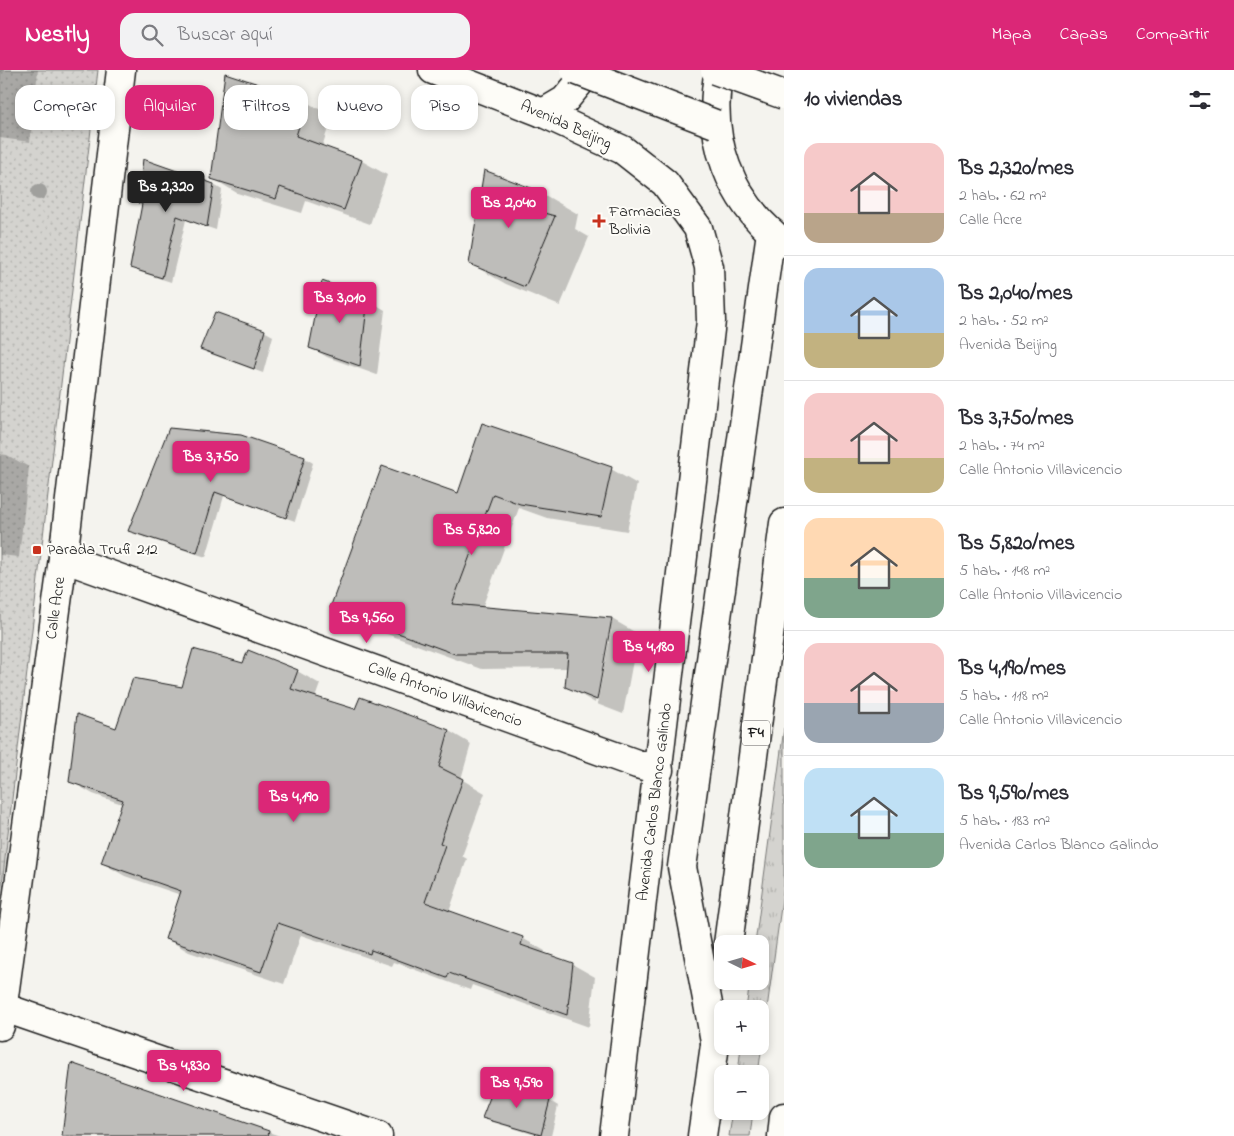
<!DOCTYPE html>
<html lang="es">
<meta charset="utf-8">
<style>
body{margin:0;font-family:"Indie Flower",sans-serif;background:#f2f2f3;color:#2b2b33;height:100vh;display:flex;flex-direction:column;font-size:19px;white-space:nowrap}
*{box-sizing:border-box;margin:0}
p{font-size:16px;color:#7c7c81}
.icon{flex:none;width:28px;height:28px;fill:none;stroke:currentColor;stroke-width:2;stroke-linecap:round;stroke-linejoin:round}
.map{position:relative;flex:1;overflow:hidden}
.details{display:flex;flex-direction:column;background:#fff;width:450px}
.details>*{flex:none}
.hud{position:absolute;left:15px;top:15px;width:475px;height:45px;display:flex;gap:10px}
.needle{width:32px;rotate:95deg}
.controls{position:absolute;left:714px;top:865px;display:grid;gap:10px}
.controls a{display:grid;place-items:center;width:55px;height:55px;border-radius:10px;background:#fff;box-shadow:0 2px 8px #0003;font-size:25px}
.price{position:absolute;translate:-50% -42px;padding:0 11px;border-radius:5px;background:#db2777;color:#fff;font-size:16px;line-height:32px;filter:drop-shadow(0 1px 2px #0008)}
.price::after{content:'';position:absolute;left:50%;top:30px;width:15px;height:11px;margin-left:-8px;background:inherit;clip-path:polygon(0 0,100% 0,50% 100%)}
.price.current{background:#222;color:#fff}
ul{padding:0;list-style:none}
li{display:flex;align-items:center;gap:15px;height:125px;padding:0 20px}
li+li{border-top:1px solid #e1e1e2}
li span{display:grid;place-items:center;flex:none;width:140px;height:100px;border-radius:15px;color:#555}
li>.icon{margin-inline-start:auto}
span .icon{width:60px;height:60px;fill:#fffc;stroke-width:1}
li b{font-size:21px}
h2{display:flex;justify-content:space-between;align-items:center;height:60px;padding:0 20px;font-size:21px}
.pill{padding:0 18px;border-radius:15px;background:#fff;box-shadow:0 2px 8px #0003;font-size:18px;line-height:45px}
.pill.current{background:#db2777;color:#fff}
header{display:flex;align-items:center;gap:30px;box-sizing:border-box;height:70px;padding:0 25px;background:#db2777;color:#fff}
header strong{font-size:24px}
nav{display:flex;gap:28px;margin-inline-start:auto;font-size:18px}
.search{width:350px;height:45px;background:#f2f2f3;display:flex;align-items:center;gap:12px;box-sizing:border-box;padding:0 18px;border-radius:15px;color:#7c7c81;font-size:19px}
main{display:flex;flex:1;min-height:0}
.map>svg:first-child{display:block}
.grass{fill:url(#grass-tufts);stroke:#787876}
.park{fill:url(#park-dots);stroke:#787876}
.shadow{fill:#0003}
.building{fill:#bebdba;stroke:#1c1c1c}
.lines{fill:none;stroke-linecap:round;stroke-linejoin:round}
.minor-casing{stroke:#1c1c1c;stroke-width:31}
.highway-casing{stroke:#1c1c1c;stroke-width:31}
.minor{stroke:#fdfcf7;stroke-width:28}
.highway{stroke:#fdfcf7;stroke-width:28}
.major-bridge-casing{stroke:#1c1c1c;stroke-width:31;stroke-linecap:butt}
.highway-bridge-casing{stroke:#1c1c1c;stroke-width:31;stroke-linecap:butt}
.major-bridge{stroke:#fdfcf7;stroke-width:28}
.highway-bridge{stroke:#fdfcf7;stroke-width:28}
.tree{fill:#a0a09d}
.poi-dot{fill:#c8321e;stroke:#fdfcf7;stroke-width:2}
.labels{text-anchor:middle;dominant-baseline:central;stroke-width:4;stroke-linejoin:round;paint-order:stroke}
.shield{fill:#fdfcf7;stroke:#605f5e;stroke-width:1}
.shield-label{font-size:15px;font-weight:bold;fill:#1c1c1c}
.street-label{font-size:16px;fill:#1c1c1c;stroke:#fdfcf7}
.poi-label{font-size:16px;fill:#1c1c1c;stroke:#fdfcf7;text-anchor:start}
</style>
<header>
<strong>Nestly</strong>
<div class="search"><svg class="icon" aria-label="search" viewBox="0 0 24 24"><circle cx="10" cy="10" r="6"/><path d="M15 15l6 6"/></svg>Buscar aquí</div>
<nav><a>Mapa</a><a>Capas</a><a>Compartir</a></nav>
</header>
<main>
<div class="map">
<svg width="784" height="1066" viewBox="0 0 784 1066">
<defs>
<pattern id="grass-tufts" width="24" height="20" patternUnits="userSpaceOnUse" patternTransform="scale(1.25)"><rect width="24" height="20" fill="#d4d3cf"/><path d="M3 7l-1-3M5 7V3M7 7l1-3M15 17l-1-3M17 17v-4M19 17l1-3" fill="none" stroke="#b5b5b1"/></pattern>
<pattern id="park-dots" width="8" height="8" patternUnits="userSpaceOnUse" patternTransform="scale(1.25)"><rect width="8" height="8" fill="#d4d3cf"/><path d="M2 2h.1M6 6h.1" fill="none" stroke="#b5b5b1" stroke-width="1.8" stroke-linecap="round"/></pattern>
</defs>
<rect width="100%" height="100%" fill="#f4f3ee"/>
<filter id="ink" filterUnits="userSpaceOnUse"><feTurbulence type="fractalNoise" baseFrequency=".02" numOctaves="2"/><feDisplacementMap in="SourceGraphic" scale="10" xChannelSelector="R" yChannelSelector="G"/><feConvolveMatrix kernelMatrix="1 2 1 2 8 2 1 2 1" color-interpolation-filters="sRGB"/></filter>
<g filter="url(#ink)">
<!-- grass -->
<g class="grass">
<path d="M784 658V815L758 1004H738L741 976H760V939H746L750 911H760V874H755Z"/>
<path d="M733 1041H753L750 1066H729Z"/>
</g>
<!-- park -->
<path class="park" d="M0 0H98L0 831Z"/>
<!-- shadow -->
<g class="shadow">
<path d="M0 0H38L30 72 0 68Z"/>
<path d="M306 32 332 46 322 77 362 91 387 105 370 154 306 131 302 143 237 123 212 108Z"/>
<path d="M214 115 222 120 216 160 186 150 171 212 140 202 131 197 144 135Z"/>
<path d="M543 124 578 144 575 159 589 167 560 236 506 214 471 194Z"/>
<path d="M368 230 385 240 377 305 327 287 310 277Z"/>
<path d="M264 261 273 266 263 303 211 284 202 279Z"/>
<path d="M170 359 305 388 313 393 295 451 224 426 206 487 138 465 130 460Z"/>
<path d="M0 384 7 385 29 397 19 487 0 485Z"/>
<path d="M611 399 637 414 627 461 547 448 519 438 482 538 612 549 638 564 623 644 597 634 611 560H608L595 633 566 616 568 598 482 599 357 553 331 538 458 425Z"/>
<path d="M244 594 297 601 320 614 315 628 356 641 361 629 449 661 471 674 461 709 485 723 462 786 467 789 449 842 522 868 545 881 544 884 572 894 595 907 589 957 472 915 470 920 394 892 392 896 301 865 284 914 189 882 167 869 181 825 125 806 102 793 122 734 93 724 70 711 117 660 183 619Z"/>
<path d="M72 995 280 1066H63Z"/>
<path d="M550 1031 558 1036 551 1066H539L493 1052 484 1047Z"/>
</g>
<!-- building -->
<g class="building">
<path d="M225 3 307 30 296 66 362 90 344 140 280 117 276 129 211 109Z"/>
<path d="M143 89 214 114 207 157 177 146 162 208 130 198 142 134 138 133Z"/>
<path d="M484 100 544 123 540 142 555 146 525 217 469 194Z"/>
<path d="M322 211 368 228 360 296 309 278Z"/>
<path d="M215 242 265 260 254 299 200 279Z"/>
<path d="M482 353 612 397 601 447 520 434 493 424 452 534 612 548 597 630 565 617 568 584H455L330 538 382 396 458 423Z"/>
<path d="M169 358 241 365 305 387 286 448 215 422 197 483 128 461Z"/>
<path d="M193 579 243 593 248 580 298 600 291 619 355 639 360 627 449 660 439 697 463 709 440 773 445 775 425 832 523 867 521 875 573 893 567 945 449 903 447 908 371 880 370 884 278 853 261 902 165 869 181 821 101 793 123 730 69 712 77 644 116 658 133 608 182 617Z"/>
<path d="M71 993 269 1061 268 1066H62Z"/>
<path d="M496 1012 550 1030 541 1065 482 1048Z"/>
</g>
<g class="lines">
<defs>
<g id="minor">
<path d="M433 0 543 43 623 80 665 113 698 158 709 197 711 251 614 1066"/>
<path d="M543 43 565 30 590 0"/>
<path d="M63 488 637 694 659 700"/>
<path d="M2 937 378 1066"/>
<path d="M0 956 63 488 121 0"/>
</g>
<g id="highway">
<path d="M719 0C706 68 729 131 784 173"/>
<path d="M728 874 784 453"/>
<path d="M715 971 682 797 771 162"/>
<path d="M702 1066 718 954"/>
<path d="M782 1066 784 1047"/>
</g>
</defs>
<!-- minor casing -->
<use href="#minor" class="minor-casing"/>
<!-- highway casing -->
<use href="#highway" class="highway-casing"/>
<!-- minor -->
<use href="#minor" class="minor"/>
<!-- highway -->
<use href="#highway" class="highway"/>
<defs>
<path id="major-bridge" d="M715 0 784 25"/>
<path id="highway-bridge" d="M575 0 715 54"/>
</defs>
<!-- major-bridge casing -->
<use href="#major-bridge" class="major-bridge-casing"/>
<!-- highway-bridge casing -->
<use href="#highway-bridge" class="highway-bridge-casing"/>
<!-- major-bridge -->
<use href="#major-bridge" class="major-bridge"/>
<!-- highway-bridge -->
<use href="#highway-bridge" class="highway-bridge"/>
</g>
<!-- trees -->
<circle class="tree" cx="39" cy="122" r="8"/>
</g>
<!-- markers -->
<g class="poi-dot">
<path d="M596.5 143.5h5v5h5v5h-5v5h-5v-5h-5v-5h5z"/>
<rect x="32" y="475" width="10" height="10" rx="2.5"/>
</g>
<g class="labels">
<!-- shield labels -->
<rect class="shield" x="742" y="650.5" width="28" height="25" rx="4"/>
<g class="shield-label">
<text x="756" y="663">F4</text>
</g>
<!-- street labels -->
<g class="street-label">
<text transform="translate(566 55) rotate(24)">Avenida Beijing</text>
<text transform="translate(56 538) rotate(-82)">Calle Acre</text>
<text transform="translate(445 625) rotate(20)">Calle Antonio Villavicencio</text>
<text transform="translate(655 732) rotate(-83)">Avenida Carlos Blanco Galindo</text>
</g>
<!-- poi labels -->
<g class="poi-label">
<text x="609" y="142">Farmacias<tspan x="609" dy="18">Bolivia</tspan></text>
<text x="47" y="480">Parada Trufi 212</text>
</g>
</g>
</svg>
<div class="controls">
<a><svg class="needle" viewBox="-14 -14 28 28"><path d="M0-13l5 13h-10z" fill="#e53935"/><path d="M0 13l5-13h-10z" fill="#7c7c81"/></svg></a>
<a>+</a>
<a>−</a>
</div>
<b class="price current" style="left:166px;top:143px">Bs 2,320</b>
<b class="price" style="left:509px;top:159px">Bs 2,040</b>
<b class="price" style="left:340px;top:254px">Bs 3,010</b>
<b class="price" style="left:211px;top:413px">Bs 3,750</b>
<b class="price" style="left:472px;top:486px">Bs 5,820</b>
<b class="price" style="left:367px;top:574px">Bs 9,560</b>
<b class="price" style="left:649px;top:603px">Bs 4,180</b>
<b class="price" style="left:294px;top:753px">Bs 4,190</b>
<b class="price" style="left:184px;top:1022px">Bs 4,830</b>
<b class="price" style="left:517px;top:1039px">Bs 9,590</b>
<div class="hud">
<a class="pill">Comprar</a>
<a class="pill current">Alquilar</a>
<a class="pill">Filtros</a>
<a class="pill">Nuevo</a>
<a class="pill">Piso</a>
</div>
</div>
<section class="details">
<h2>10 viviendas<svg class="icon" aria-label="filters" viewBox="0 0 24 24"><path d="M4 7h16M4 17h16"/><circle cx="9" cy="7" r="2"/><circle cx="15" cy="17" r="2"/></svg></h2>
<ul>
<li><span style="background:linear-gradient(#f6c9c9 70%,#b9a48a 0)"><svg class="icon" aria-label="home" viewBox="0 0 24 24"><path d="M3 11l9-7 9 7M6 9v11h12V9"/></svg></span><div><b>Bs 2,320/mes</b><p>2 hab. · 62 m²</p><p>Calle Acre</p></div></li>
<li><span style="background:linear-gradient(#a9c7e8 65%,#c2b280 0)"><svg class="icon" aria-label="home" viewBox="0 0 24 24"><path d="M3 11l9-7 9 7M6 9v11h12V9"/></svg></span><div><b>Bs 2,040/mes</b><p>2 hab. · 52 m²</p><p>Avenida Beijing</p></div></li>
<li><span style="background:linear-gradient(#f6c9c9 65%,#c2b280 0)"><svg class="icon" aria-label="home" viewBox="0 0 24 24"><path d="M3 11l9-7 9 7M6 9v11h12V9"/></svg></span><div><b>Bs 3,750/mes</b><p>2 hab. · 74 m²</p><p>Calle Antonio Villavicencio</p></div></li>
<li><span style="background:linear-gradient(#ffd9b3 60%,#7fa58c 0)"><svg class="icon" aria-label="home" viewBox="0 0 24 24"><path d="M3 11l9-7 9 7M6 9v11h12V9"/></svg></span><div><b>Bs 5,820/mes</b><p>5 hab. · 148 m²</p><p>Calle Antonio Villavicencio</p></div></li>
<li><span style="background:linear-gradient(#f6c9c9 60%,#9aa5b1 0)"><svg class="icon" aria-label="home" viewBox="0 0 24 24"><path d="M3 11l9-7 9 7M6 9v11h12V9"/></svg></span><div><b>Bs 4,190/mes</b><p>5 hab. · 118 m²</p><p>Calle Antonio Villavicencio</p></div></li>
<li><span style="background:linear-gradient(#bfe0f5 65%,#7fa58c 0)"><svg class="icon" aria-label="home" viewBox="0 0 24 24"><path d="M3 11l9-7 9 7M6 9v11h12V9"/></svg></span><div><b>Bs 9,590/mes</b><p>5 hab. · 183 m²</p><p>Avenida Carlos Blanco Galindo</p></div></li>
</ul>
</section>
</main>
